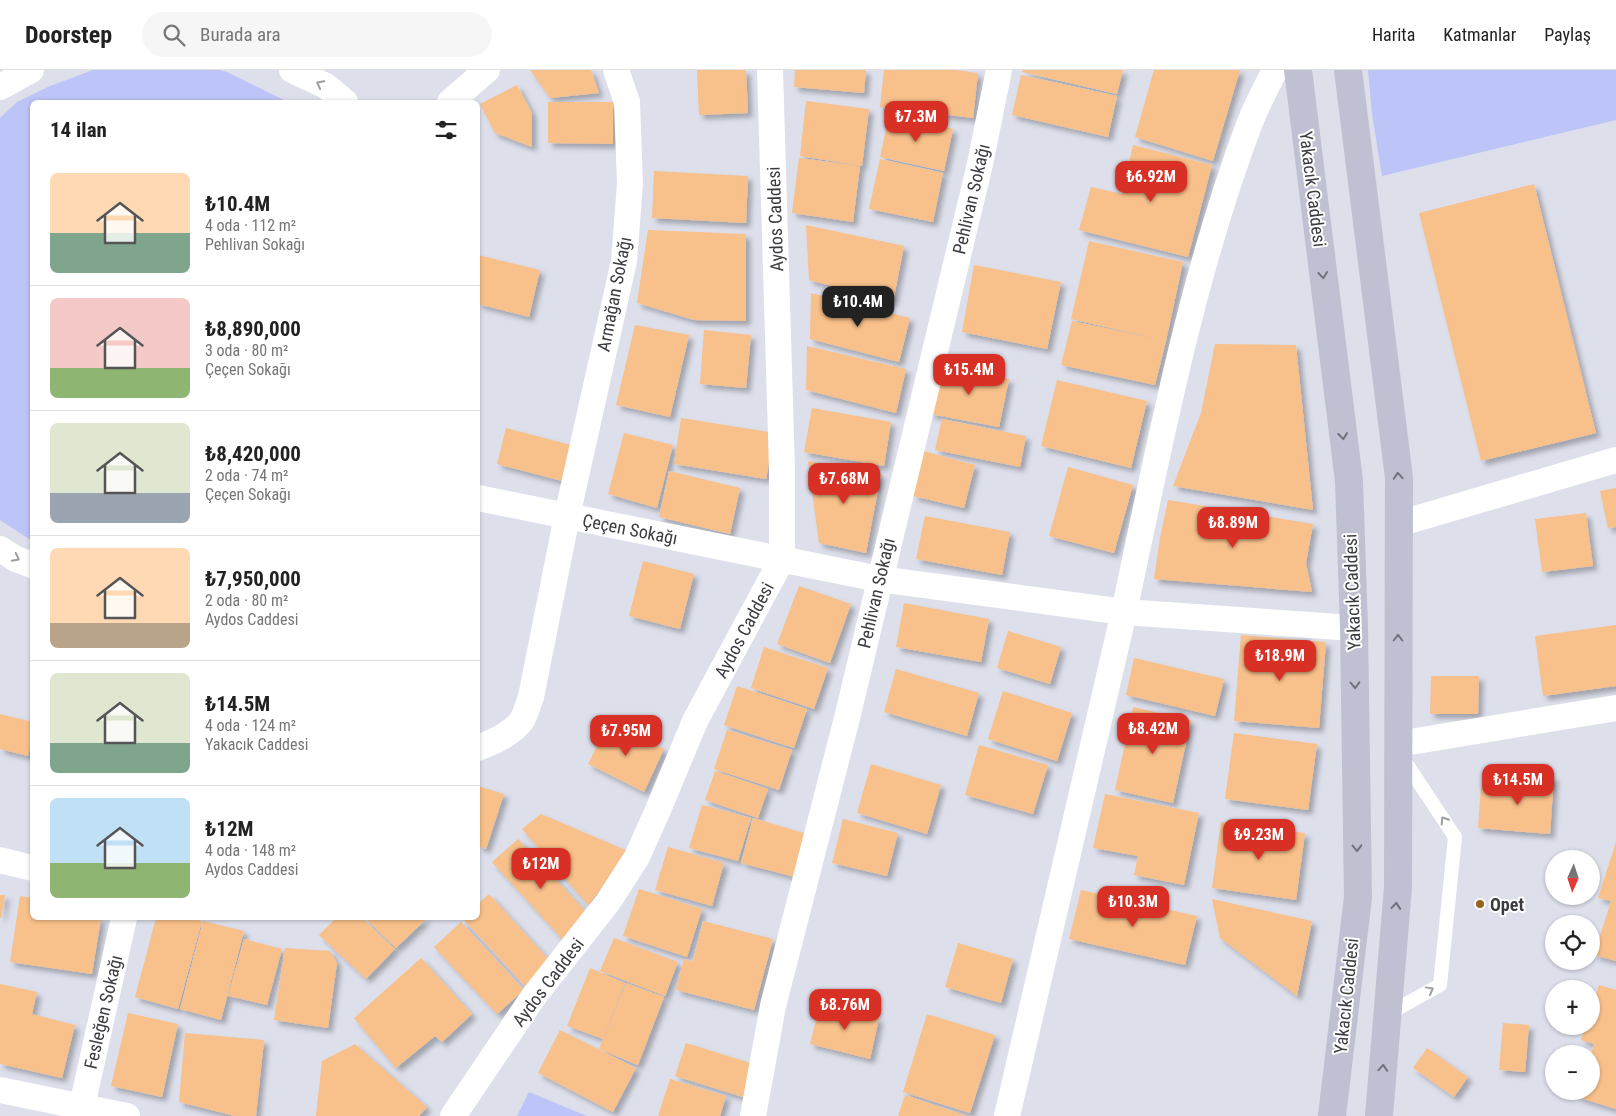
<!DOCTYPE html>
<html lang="tr">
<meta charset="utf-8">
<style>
body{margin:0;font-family:"Roboto Condensed",sans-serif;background:#f6f6f6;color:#222;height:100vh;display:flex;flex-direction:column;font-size:19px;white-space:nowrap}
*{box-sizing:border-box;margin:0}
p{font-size:16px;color:#767676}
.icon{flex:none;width:28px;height:28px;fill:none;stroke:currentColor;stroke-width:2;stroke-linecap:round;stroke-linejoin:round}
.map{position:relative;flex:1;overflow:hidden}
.panel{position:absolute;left:30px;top:30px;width:450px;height:820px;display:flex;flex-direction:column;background:#fff;border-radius:8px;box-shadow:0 1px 4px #0004}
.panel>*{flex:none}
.needle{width:32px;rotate:183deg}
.fabs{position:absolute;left:1545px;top:780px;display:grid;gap:10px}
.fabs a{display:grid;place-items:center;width:55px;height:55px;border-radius:50%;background:#fff;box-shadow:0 1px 4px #0004;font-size:25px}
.price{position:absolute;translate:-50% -42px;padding:0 11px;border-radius:10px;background:#d93025;color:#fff;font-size:16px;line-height:32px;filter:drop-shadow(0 1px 2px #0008)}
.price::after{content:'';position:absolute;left:50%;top:30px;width:15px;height:11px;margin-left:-8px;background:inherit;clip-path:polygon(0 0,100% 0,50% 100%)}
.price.selected{background:#222;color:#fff}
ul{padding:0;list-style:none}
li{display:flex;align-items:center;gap:15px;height:125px;padding:0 20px}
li+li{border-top:1px solid #e0e0e0}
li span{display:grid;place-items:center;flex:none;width:140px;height:100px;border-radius:8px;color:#555}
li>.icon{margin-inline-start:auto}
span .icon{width:60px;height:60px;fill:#fffc;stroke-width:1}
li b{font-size:21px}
h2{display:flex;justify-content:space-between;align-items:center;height:60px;padding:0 20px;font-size:21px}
header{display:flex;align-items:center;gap:30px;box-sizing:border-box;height:70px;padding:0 25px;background:#fff;border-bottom:1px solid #e0e0e0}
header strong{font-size:24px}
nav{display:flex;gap:28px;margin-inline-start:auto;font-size:18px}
.search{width:350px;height:45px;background:#f6f6f6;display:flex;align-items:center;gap:12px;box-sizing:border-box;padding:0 18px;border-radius:28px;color:#767676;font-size:19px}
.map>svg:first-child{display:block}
.green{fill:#bdc5f8}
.building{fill:#f8c08a;filter:url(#shadow)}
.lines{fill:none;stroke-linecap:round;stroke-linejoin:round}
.lane{stroke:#fff;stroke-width:14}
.street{stroke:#fff;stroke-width:26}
.secondary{stroke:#bfc0d1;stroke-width:28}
.oneway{stroke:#9d9ea0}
.oneway2{stroke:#70717b}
.poi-dot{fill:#9a611f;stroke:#fff;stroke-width:2}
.labels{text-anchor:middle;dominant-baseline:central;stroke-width:4;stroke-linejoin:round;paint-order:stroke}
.street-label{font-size:18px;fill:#3b3c41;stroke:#fff}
.poi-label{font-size:18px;font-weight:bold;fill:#3b3c41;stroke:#fff;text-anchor:start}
</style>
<header>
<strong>Doorstep</strong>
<div class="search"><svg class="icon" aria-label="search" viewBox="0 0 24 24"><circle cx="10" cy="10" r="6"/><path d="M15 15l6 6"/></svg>Burada ara</div>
<nav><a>Harita</a><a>Katmanlar</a><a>Paylaş</a></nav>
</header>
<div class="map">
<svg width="1616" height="1046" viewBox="0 0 1616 1046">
<defs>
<filter id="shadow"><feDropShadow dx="4.5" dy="4.5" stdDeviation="2.5" flood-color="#0004"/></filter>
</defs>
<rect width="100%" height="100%" fill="#dddfeb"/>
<!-- green -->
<g class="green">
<path d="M93 0H220L227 2 288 32H32V471L0 450V48L17 32 50 16Z"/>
<path d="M1368 0H1616V50L1382 106 1372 44Z"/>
<path d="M529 1022 587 1046H517Z"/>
</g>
<!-- building -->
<g class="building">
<path d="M530 0H591L599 23 550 28Z"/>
<path d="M697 0H746L748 43 699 45Z"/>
<path d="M795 0H866L864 23 794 17Z"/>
<path d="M884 0H955L978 3 973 48 880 37Z"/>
<path d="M1023 0H1123L1117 24 1022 2Z"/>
<path d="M1154 0H1240L1213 91 1135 67Z"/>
<path d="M1021 5 1117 26 1108 67 1012 45Z"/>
<path d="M517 15 532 43V77L495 63 480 34Z"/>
<path d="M806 31 869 39 862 96 800 86Z"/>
<path d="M548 32H613V74L548 73Z"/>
<path d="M889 45 953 59 944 101 880 87Z"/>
<path d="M1133 75 1212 95 1188 187 1079 160 1091 117 1122 124Z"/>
<path d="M799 88 860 96 853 152 792 143Z"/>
<path d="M880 89 943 103 933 152 869 139Z"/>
<path d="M654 101 748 106 746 153 652 148Z"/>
<path d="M1534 114 1596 363 1481 391 1419 143Z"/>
<path d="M806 155 904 176 893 232 809 210Z"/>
<path d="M648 160 746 164V251L694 250 637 233Z"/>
<path d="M1089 171 1183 192 1166 271 1155 315 1061 295 1072 251 1158 269 1071 249Z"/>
<path d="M478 185 540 200 529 247 478 234Z"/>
<path d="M974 195 1061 212 1047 279 962 262Z"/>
<path d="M811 223 910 248 899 292 810 269Z"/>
<path d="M635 255 689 265 670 347 616 335Z"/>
<path d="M704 260 751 265 746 318 700 314Z"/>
<path d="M1215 274 1296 275 1313 440 1173 416 1201 343Z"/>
<path d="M807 276 906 299 896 343 806 320Z"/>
<path d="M938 294 1009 309 999 357 930 344Z"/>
<path d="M1057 310 1147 331 1131 398 1041 376Z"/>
<path d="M812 338 891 352 884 396 804 382Z"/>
<path d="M681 348 775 363 766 409 674 394Z"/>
<path d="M942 349 1026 366 1020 397 935 380Z"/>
<path d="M506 358 571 375 562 411 497 394Z"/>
<path d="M624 363 673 375 657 438 608 424Z"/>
<path d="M923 381 975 395 964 438 913 426Z"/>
<path d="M808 391 881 404 866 483 819 473Z"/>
<path d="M1068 397 1133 415 1114 483 1049 466Z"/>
<path d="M669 401 740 418 730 464 659 447Z"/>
<path d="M1616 418V457L1608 458 1600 421Z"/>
<path d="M1168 430 1313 454 1306 493 1312 522 1154 509 1160 468Z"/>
<path d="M1586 443 1593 496 1542 502 1535 449Z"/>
<path d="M925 446 1010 462 1002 505 916 489Z"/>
<path d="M643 491 694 504 680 559 629 546Z"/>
<path d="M799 516 851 534 830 593 777 574Z"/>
<path d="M904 533 989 549 981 592 896 577Z"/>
<path d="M1616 555V616L1543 626 1535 566Z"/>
<path d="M1008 561 1061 577 1050 614 997 598Z"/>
<path d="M1241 565 1326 572 1319 658 1234 651Z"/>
<path d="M764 577 828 598 814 639 751 618Z"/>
<path d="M1134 588 1224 609 1215 646 1126 625Z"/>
<path d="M896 599 979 623 967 666 884 642Z"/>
<path d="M1431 606H1479L1478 644H1430Z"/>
<path d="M737 616 807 639 794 678 724 655Z"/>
<path d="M1003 621 1072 643 1057 691 988 669Z"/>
<path d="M1133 637 1191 650 1173 733 1115 720Z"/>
<path d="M0 644 32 652V669L28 686 0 679Z"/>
<path d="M609 652 664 679 644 722 588 694Z"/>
<path d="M727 660 792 680 779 720 714 699Z"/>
<path d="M1234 663 1317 674 1308 740 1225 729Z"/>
<path d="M979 675 1048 695 1033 744 965 725Z"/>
<path d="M871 694 941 715 927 764 857 743Z"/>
<path d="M715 701 768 719 758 748 705 730Z"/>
<path d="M1554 706 1550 764 1478 758 1481 717Z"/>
<path d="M478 716 504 724 486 779 478 776Z"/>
<path d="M1105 724 1199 743 1184 815 1134 805 1138 786 1093 778Z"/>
<path d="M702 735 751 748 738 791 689 778Z"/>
<path d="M541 744 630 782 588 835 522 759Z"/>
<path d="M753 748 807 764 795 807 741 793Z"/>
<path d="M843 749 898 763 887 806 832 793Z"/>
<path d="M1221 752 1305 763 1296 830 1212 818Z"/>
<path d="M518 769 591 847 564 871 492 792Z"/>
<path d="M1616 772V891L1594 885 1611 831 1598 828Z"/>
<path d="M668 777 724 793 712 836 655 820Z"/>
<path d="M639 819 702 839 687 887 623 866Z"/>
<path d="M1081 820 1197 846 1185 895 1069 869Z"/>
<path d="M489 824 551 892 525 916 462 848H478V834Z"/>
<path d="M0 825H5L1 848H0Z"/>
<path d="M20 826 32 828V848H101L92 904 10 892Z"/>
<path d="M1212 829 1312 851 1297 926 1220 868Z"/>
<path d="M156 848H188L202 851 178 939 135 927Z"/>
<path d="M336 848H362L395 879 366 909 319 865Z"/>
<path d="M365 848H427L396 878Z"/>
<path d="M203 851 244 861 221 950 180 939Z"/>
<path d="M703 851 773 869 754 940 676 920 684 889 693 891Z"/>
<path d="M461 852 524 920 497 944 434 877Z"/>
<path d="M614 868 678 892 665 926 600 901Z"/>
<path d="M244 869 282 879 267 935 228 926Z"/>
<path d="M958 873 1013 889 1001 933 945 917Z"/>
<path d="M285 878 330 881 337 893 328 958 274 950Z"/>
<path d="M421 888 472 944 442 972 435 966 396 998 354 948Z"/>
<path d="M590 898 625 913 603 969 567 956Z"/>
<path d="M626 913 664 927 638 995 599 979Z"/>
<path d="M0 914 37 922 32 944 75 955 62 1008 0 994Z"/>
<path d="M1599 915 1616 920V1039L1577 1027 1579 1021H1591V984L1594 974 1581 970 1585 956H1591V938Z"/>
<path d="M820 934 879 948 870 989 810 974Z"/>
<path d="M128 943 178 954 162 1027 111 1016Z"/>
<path d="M927 944 995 965 970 1043 903 1022Z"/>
<path d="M1503 953 1529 955 1525 1002 1499 1000Z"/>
<path d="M560 960 636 998 613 1042 538 1003Z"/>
<path d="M185 963 264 970 256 1046H235L179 1032Z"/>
<path d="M686 973 754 994 743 1027 675 1006Z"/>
<path d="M355 974 427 1037 419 1046H316L322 991Z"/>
<path d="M1427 978 1468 1007 1454 1027 1413 998Z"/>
<path d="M670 1009 726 1026 720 1046H658Z"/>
<path d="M905 1025 967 1046H898Z"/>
</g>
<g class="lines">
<!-- lane -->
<path class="lane" d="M1388 944 1440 915 1455 767 1402 687"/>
<!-- street -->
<g class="street">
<path d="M292 0 326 16 345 32"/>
<path d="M1275 0C1266 18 1256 36 1249 55 1190 212 1159 378 1124 542L1354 558"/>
<path d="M0 17 31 0"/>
<path d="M450 32 487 0"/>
<path d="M478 428 879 509 1124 542 1007 1046"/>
<path d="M1398 454 1616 390"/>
<path d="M0 479 16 489 32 495"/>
<path d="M1398 674 1616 638"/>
<path d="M478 678C493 672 512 664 522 650 526 644 528 634 531 627L567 446 624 191 630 114 627 32 616 0"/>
<path d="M0 790 32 798"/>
<path d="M0 1020 127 1046"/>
<path d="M82 1036 124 848"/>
<path d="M453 1046 534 926 608 832 637 787 658 740 695 651 782 489V399L770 0"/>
<path d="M753 1046 773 936 847 648 980 94 999 0"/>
</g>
<!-- secondary -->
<g class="secondary">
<path d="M1298 0 1349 411 1354 558 1358 827 1332 1046"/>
<path d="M1348 0 1399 408 1398 817 1379 1046"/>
</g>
</g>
<!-- one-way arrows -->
<defs><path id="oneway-chevron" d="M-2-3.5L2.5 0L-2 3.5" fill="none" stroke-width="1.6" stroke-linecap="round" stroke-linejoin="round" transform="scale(1.25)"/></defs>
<g class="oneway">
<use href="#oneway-chevron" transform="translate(320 14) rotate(-152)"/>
<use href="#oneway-chevron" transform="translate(16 488) rotate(27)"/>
<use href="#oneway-chevron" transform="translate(1444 750) rotate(-123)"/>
<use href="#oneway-chevron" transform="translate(1430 920) rotate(-29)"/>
</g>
<g class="oneway2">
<use href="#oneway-chevron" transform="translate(1323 205) rotate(83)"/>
<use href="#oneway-chevron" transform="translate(1343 366) rotate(83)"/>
<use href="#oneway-chevron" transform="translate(1398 406) rotate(-94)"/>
<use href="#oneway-chevron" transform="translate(1398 568) rotate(-90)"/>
<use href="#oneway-chevron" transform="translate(1355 615) rotate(89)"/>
<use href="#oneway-chevron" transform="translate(1357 778) rotate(89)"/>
<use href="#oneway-chevron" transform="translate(1396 836) rotate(-85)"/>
<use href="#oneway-chevron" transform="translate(1383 998) rotate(-86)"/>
</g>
<!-- markers -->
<circle class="poi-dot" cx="1480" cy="834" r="5"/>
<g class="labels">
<!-- street labels -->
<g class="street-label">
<text transform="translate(1313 119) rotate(83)">Yakacık Caddesi</text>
<text transform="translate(971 129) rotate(-77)">Pehlivan Sokağı</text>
<text transform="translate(775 149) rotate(-92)">Aydos Caddesi</text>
<text transform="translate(614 224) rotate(-79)">Armağan Sokağı</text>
<text transform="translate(630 459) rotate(11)">Çeçen Sokağı</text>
<text transform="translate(1352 522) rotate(-92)">Yakacık Caddesi</text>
<text transform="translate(876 523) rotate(-77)">Pehlivan Sokağı</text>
<text transform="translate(744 560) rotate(-62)">Aydos Caddesi</text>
<text transform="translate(548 912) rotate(-53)">Aydos Caddesi</text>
<text transform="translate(1346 926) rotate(-84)">Yakacık Caddesi</text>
<text transform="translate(103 942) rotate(-77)">Fesleğen Sokağı</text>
</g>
<!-- poi labels -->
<g class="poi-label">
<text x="1490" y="834">Opet</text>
</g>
</g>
</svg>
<div class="fabs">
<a><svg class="needle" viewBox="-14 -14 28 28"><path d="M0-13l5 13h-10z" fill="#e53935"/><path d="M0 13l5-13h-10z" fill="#767676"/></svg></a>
<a><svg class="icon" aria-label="locate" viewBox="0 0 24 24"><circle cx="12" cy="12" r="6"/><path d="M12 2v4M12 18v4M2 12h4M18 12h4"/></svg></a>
<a>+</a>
<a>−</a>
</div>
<b class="price" style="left:916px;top:73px">₺7.3M</b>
<b class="price" style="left:1151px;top:133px">₺6.92M</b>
<b class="price selected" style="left:858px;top:258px">₺10.4M</b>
<b class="price" style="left:969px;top:326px">₺15.4M</b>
<b class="price" style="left:844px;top:435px">₺7.68M</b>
<b class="price" style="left:1233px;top:479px">₺8.89M</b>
<b class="price" style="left:1280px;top:612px">₺18.9M</b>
<b class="price" style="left:1153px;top:685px">₺8.42M</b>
<b class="price" style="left:626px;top:687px">₺7.95M</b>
<b class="price" style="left:1518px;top:736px">₺14.5M</b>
<b class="price" style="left:1259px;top:791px">₺9.23M</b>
<b class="price" style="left:541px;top:820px">₺12M</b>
<b class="price" style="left:1133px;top:858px">₺10.3M</b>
<b class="price" style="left:845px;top:961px">₺8.76M</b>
<section class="panel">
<h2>14 ilan<svg class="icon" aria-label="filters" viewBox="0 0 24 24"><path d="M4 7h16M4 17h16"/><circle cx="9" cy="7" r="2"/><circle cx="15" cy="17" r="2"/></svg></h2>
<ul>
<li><span style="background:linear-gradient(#ffd9b3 60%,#7fa58c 0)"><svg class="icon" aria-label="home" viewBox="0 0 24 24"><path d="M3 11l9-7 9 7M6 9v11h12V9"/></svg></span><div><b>₺10.4M</b><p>4 oda · 112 m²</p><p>Pehlivan Sokağı</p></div></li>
<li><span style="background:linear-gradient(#f6c9c9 70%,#8fb573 0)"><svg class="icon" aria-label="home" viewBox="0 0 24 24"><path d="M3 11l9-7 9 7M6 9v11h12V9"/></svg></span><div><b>₺8,890,000</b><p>3 oda · 80 m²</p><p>Çeçen Sokağı</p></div></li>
<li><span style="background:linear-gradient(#dfe7d0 70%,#9aa5b1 0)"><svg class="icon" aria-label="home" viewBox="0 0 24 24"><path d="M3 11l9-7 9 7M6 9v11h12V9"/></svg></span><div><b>₺8,420,000</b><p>2 oda · 74 m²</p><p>Çeçen Sokağı</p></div></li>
<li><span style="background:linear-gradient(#ffd9b3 75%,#b9a48a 0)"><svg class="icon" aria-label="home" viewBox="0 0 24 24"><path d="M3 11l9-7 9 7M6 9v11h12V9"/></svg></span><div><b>₺7,950,000</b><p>2 oda · 80 m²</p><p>Aydos Caddesi</p></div></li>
<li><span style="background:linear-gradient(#dfe7d0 70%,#7fa58c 0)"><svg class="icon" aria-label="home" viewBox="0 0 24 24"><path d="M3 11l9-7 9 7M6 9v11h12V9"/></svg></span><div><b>₺14.5M</b><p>4 oda · 124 m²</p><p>Yakacık Caddesi</p></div></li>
<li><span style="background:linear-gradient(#bfe0f5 65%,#8fb573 0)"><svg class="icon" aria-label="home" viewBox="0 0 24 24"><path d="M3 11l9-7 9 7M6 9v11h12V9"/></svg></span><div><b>₺12M</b><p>4 oda · 148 m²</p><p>Aydos Caddesi</p></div></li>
</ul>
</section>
</div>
